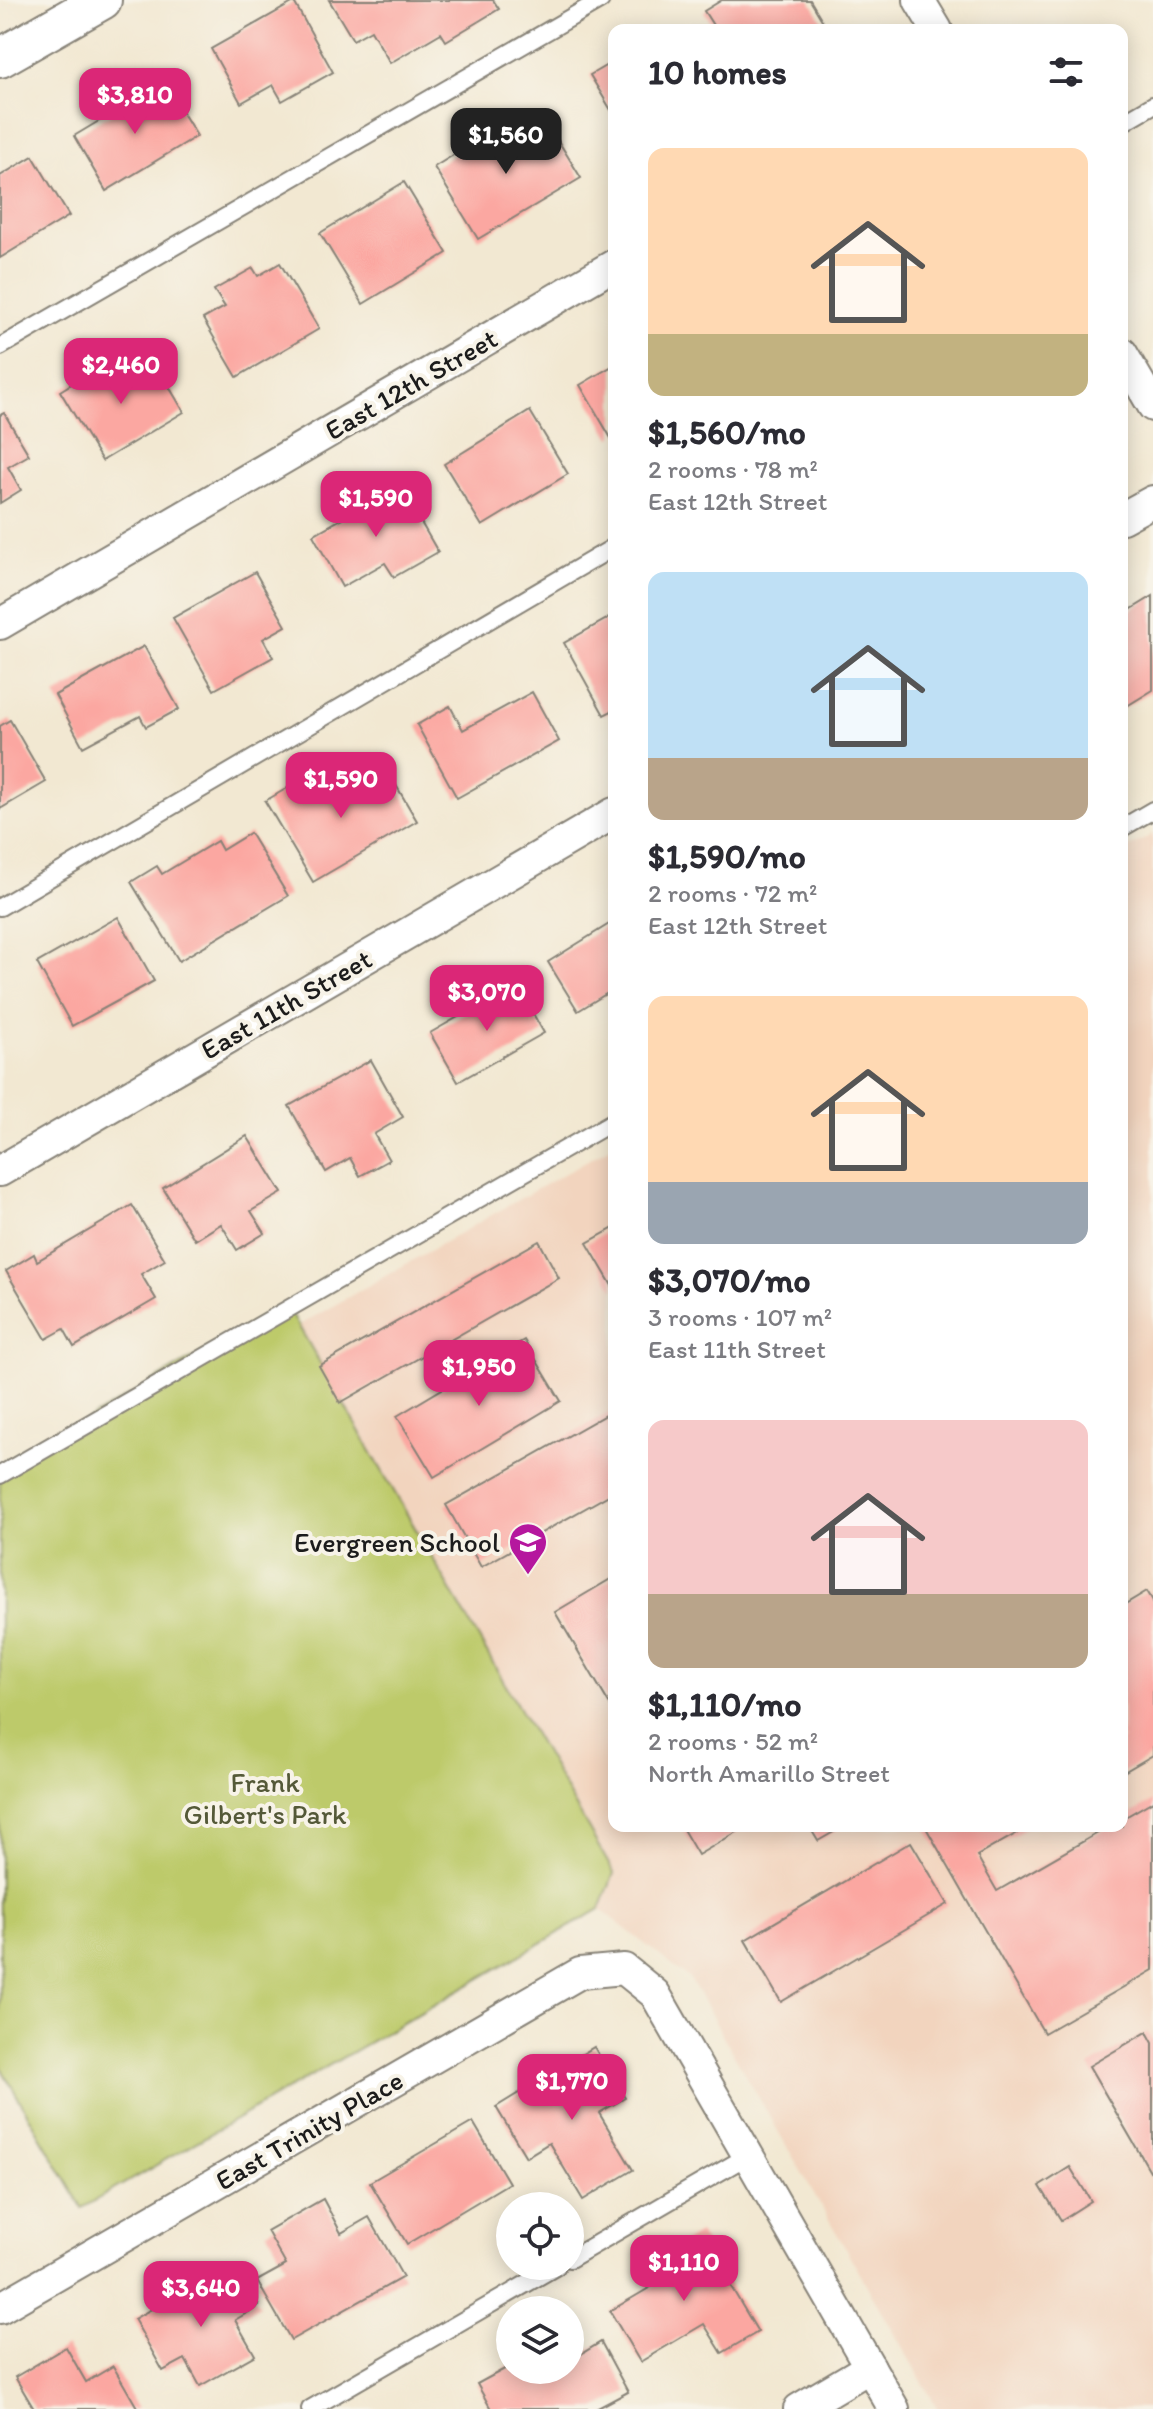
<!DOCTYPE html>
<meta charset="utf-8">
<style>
body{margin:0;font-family:Itim,sans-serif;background:#f7f7f7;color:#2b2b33;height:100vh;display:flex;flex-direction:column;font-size:30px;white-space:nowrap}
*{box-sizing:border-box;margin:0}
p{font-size:26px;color:#7c7c81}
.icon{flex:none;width:44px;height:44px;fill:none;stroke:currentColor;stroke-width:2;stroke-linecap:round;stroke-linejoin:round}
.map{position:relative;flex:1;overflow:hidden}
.sheet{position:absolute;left:608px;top:24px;width:520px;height:1808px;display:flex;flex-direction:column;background:#fff;border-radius:16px;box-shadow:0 4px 20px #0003}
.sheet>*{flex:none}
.fabs{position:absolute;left:496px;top:2192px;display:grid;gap:16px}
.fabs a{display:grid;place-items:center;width:88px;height:88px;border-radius:50%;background:#fff;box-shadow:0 4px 20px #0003;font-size:40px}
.price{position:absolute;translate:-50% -68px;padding:0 18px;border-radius:16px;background:#db2777;color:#fff;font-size:26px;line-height:52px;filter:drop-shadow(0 2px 4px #0008)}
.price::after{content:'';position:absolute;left:50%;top:48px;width:24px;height:18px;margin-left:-12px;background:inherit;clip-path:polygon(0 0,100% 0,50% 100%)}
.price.on{background:#222;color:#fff}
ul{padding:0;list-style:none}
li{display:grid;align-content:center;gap:16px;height:424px;padding:0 40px}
li span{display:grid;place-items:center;height:248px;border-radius:16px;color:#555}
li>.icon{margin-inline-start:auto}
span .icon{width:144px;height:144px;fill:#fffc;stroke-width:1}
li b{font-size:34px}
h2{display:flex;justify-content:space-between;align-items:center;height:96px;padding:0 40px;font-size:34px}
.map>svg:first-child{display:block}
.built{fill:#f2d4be}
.green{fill:#bdca6b;stroke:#6c7344;stroke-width:2}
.building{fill:#fba7a1}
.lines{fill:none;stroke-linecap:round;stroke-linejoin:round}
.service-casing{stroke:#878277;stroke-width:20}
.minor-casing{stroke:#878277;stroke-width:34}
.tertiary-casing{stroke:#878277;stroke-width:42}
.service{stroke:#fff;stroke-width:16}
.minor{stroke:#fff;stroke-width:30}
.tertiary{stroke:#fff;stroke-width:38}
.labels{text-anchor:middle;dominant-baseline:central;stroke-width:8;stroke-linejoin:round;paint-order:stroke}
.street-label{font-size:28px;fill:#1c1c1c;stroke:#f7f3e8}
.poi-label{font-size:28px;fill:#1c1c1c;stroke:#f7f3e8;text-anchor:end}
.park-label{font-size:28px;fill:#545938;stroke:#f7f3e8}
</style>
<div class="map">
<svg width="1153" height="2409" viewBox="0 0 1153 2409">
<rect width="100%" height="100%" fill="#f7f3e8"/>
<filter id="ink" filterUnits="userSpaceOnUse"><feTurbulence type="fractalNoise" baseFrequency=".0125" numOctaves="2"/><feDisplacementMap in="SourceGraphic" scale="16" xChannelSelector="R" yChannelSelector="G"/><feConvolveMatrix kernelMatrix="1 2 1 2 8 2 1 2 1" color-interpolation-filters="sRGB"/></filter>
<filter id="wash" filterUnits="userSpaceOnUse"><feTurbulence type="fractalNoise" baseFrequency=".006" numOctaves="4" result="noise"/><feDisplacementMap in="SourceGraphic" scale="32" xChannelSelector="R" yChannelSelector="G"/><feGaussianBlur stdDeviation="1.8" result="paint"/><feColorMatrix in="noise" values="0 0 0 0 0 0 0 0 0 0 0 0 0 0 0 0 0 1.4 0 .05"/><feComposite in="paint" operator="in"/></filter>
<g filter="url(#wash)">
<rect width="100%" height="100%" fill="#f2e8d2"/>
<!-- built -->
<path class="built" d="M1153 834V2409H938L691 1980 600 1909 614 1872 298 1326 614 1145V1826H1122V852Z"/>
<!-- green -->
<path class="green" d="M286 1304 614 1873 600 1909 82 2208 0 2066V1471Z"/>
<g id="blocks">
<!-- building -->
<g class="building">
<path d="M329 0H493L499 9 446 41 441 33 390 63 371 30 353 40Z"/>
<path d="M722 0H810L828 30H716L704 11Z"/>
<path d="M294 2 333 72 282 101 273 85 241 103 211 49Z"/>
<path d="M614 61V115L590 75Z"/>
<path d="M164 82 197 136 106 191 74 136Z"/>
<path d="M507 122 518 142 548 124 581 178 478 239 434 167Z"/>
<path d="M33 156 69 216 0 258V176Z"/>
<path d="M404 182 447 253 363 304 320 233Z"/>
<path d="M280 263 319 329 237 377 203 319 225 307 214 290 253 268 258 276Z"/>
<path d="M152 358 184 412 102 461 60 391 107 362 117 379Z"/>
<path d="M614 365V436L611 438 580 385Z"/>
<path d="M530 411 568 474 482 526 444 464Z"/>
<path d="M4 413 29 455 8 467 21 490 0 503V415Z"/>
<path d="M400 486 438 552 394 577 385 563 342 587 313 535Z"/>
<path d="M255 572 286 626 263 639 273 657 214 690 173 618Z"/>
<path d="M1153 596V690L1122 709V615Z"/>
<path d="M614 615V710L604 715 564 643Z"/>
<path d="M144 646 179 709 146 727 140 716 83 747 55 695Z"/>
<path d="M532 692 559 741 457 798 417 725 450 706 463 730Z"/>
<path d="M10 720 46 782 0 809V726Z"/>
<path d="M383 763 417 821 313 882 265 801 303 779 316 802Z"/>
<path d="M250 833 288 896 179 961 131 882 157 866 162 874 217 841 222 850Z"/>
<path d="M118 917 154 981 72 1026 37 963Z"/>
<path d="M614 921V989L578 1011 548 962Z"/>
<path d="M516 984 544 1033 458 1082 430 1033Z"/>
<path d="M371 1060 403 1117 374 1134 389 1160 360 1176 350 1158 326 1172 289 1106Z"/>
<path d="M247 1136 282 1193 251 1211 265 1233 237 1250 221 1224 195 1240 163 1188Z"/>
<path d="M132 1205 165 1260 141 1274 156 1299 74 1347 64 1329 46 1339 6 1271 34 1254 37 1261Z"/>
<path d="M614 1228V1289L587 1243Z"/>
<path d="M539 1241 559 1278 340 1403 319 1366Z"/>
<path d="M524 1340 561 1401 434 1477 397 1416Z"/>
<path d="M614 1410V1492L481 1567 446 1505Z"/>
<path d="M614 1577V1712L555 1612Z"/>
<path d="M1147 1591 1153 1601V1755L1122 1773V1606Z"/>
<path d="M1153 1801V1970L1044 2033 925 1826H1030L977 1856 997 1891 1110 1826H1122V1819Z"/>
<path d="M681 1826H747L698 1855Z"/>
<path d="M809 1826H844L818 1841Z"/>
<path d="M911 1842 948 1904 781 2002 745 1940Z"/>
<path d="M1147 2032 1153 2043V2169L1150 2171 1089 2066Z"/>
<path d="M594 2047 625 2098 599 2113 633 2170 583 2200 549 2143 526 2157 496 2107Z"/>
<path d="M473 2122 509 2183 407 2244 370 2182Z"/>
<path d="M1070 2167 1091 2201 1061 2220 1040 2186Z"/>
<path d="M323 2199 341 2233 369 2217 403 2277 291 2340 257 2281 286 2265 267 2231Z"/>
<path d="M699 2233 758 2332 722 2353 704 2324 640 2362 610 2311 656 2284 645 2265Z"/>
<path d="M210 2276 218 2292 243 2277 259 2306 235 2320 255 2355 200 2386 185 2359 163 2371 134 2319Z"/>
<path d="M570 2333 581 2354 601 2342 628 2392 596 2409H491L477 2384 510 2366V2370H570Z"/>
<path d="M66 2347 86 2382 113 2366 138 2409H34L15 2377Z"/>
</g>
</g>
</g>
<g filter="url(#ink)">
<use href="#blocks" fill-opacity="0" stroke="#878277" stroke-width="2"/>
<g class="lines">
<defs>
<g id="service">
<path d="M1122 123 1153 105"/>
<path d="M0 347 601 0"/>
<path d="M1122 828 1153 810"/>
<path d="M0 907 614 547"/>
<path d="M0 1475 614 1121"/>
<path d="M570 2259 749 2155"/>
<path d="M310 2409 557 2266"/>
</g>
<g id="minor">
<path d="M919 0 937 30"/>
<path d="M1122 353 1153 406"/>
<path d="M1122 518 1153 501"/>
<path d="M0 624 614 265"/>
<path d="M0 1171 614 813"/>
<path d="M0 2308 580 1973 624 1969 655 1994 894 2409"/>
<path d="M799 2409 870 2367"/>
</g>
<path id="tertiary" d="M0 58 102 0"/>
</defs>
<!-- service casing -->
<use href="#service" class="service-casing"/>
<!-- minor casing -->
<use href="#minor" class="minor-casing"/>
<!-- tertiary casing -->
<use href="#tertiary" class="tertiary-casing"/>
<!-- service -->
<use href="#service" class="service"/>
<!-- minor -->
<use href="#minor" class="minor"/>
<!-- tertiary -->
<use href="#tertiary" class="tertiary"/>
</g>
</g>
<!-- icons -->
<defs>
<symbol id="school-pin" viewBox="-11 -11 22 30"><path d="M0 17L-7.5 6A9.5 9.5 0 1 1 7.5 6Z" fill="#b5179e" stroke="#f7f3e8"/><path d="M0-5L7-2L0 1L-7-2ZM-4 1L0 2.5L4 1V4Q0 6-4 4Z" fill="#fff"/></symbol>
</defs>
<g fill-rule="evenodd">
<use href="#school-pin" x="506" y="1520" width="44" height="60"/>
</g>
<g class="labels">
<!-- street labels -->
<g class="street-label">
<text transform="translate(411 384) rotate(-30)">East 12th Street</text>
<text transform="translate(286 1004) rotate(-30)">East 11th Street</text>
<text transform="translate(309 2130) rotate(-30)">East Trinity Place</text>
</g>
<!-- poi labels -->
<g class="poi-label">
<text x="500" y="1542">Evergreen School</text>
</g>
<!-- park labels -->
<g class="park-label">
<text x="265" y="1782">Frank<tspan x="265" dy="32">Gilbert's Park</tspan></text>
</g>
</g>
</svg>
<div class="fabs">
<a><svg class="icon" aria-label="locate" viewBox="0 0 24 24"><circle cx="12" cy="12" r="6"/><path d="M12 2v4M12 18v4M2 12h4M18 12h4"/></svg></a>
<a><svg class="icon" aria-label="layers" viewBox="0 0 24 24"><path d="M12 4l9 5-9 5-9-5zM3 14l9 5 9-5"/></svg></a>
</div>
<b class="price" style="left:135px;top:136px">$3,810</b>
<b class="price on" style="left:506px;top:176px">$1,560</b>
<b class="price" style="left:121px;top:406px">$2,460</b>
<b class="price" style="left:376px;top:539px">$1,590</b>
<b class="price" style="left:341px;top:820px">$1,590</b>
<b class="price" style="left:487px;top:1033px">$3,070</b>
<b class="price" style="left:479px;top:1408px">$1,950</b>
<b class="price" style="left:572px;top:2122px">$1,770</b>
<b class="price" style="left:684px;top:2303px">$1,110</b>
<b class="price" style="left:201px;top:2329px">$3,640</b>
<section class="sheet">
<h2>10 homes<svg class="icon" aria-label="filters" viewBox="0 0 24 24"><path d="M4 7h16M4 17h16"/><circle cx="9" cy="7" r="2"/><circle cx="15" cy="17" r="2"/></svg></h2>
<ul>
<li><span style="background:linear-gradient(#ffd9b3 75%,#c2b280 0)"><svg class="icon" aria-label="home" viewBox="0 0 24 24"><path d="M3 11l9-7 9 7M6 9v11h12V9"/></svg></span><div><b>$1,560/mo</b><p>2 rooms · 78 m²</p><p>East 12th Street</p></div></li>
<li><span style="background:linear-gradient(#bfe0f5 75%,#b9a48a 0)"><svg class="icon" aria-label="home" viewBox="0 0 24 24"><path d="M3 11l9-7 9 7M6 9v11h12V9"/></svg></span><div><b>$1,590/mo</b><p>2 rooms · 72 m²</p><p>East 12th Street</p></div></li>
<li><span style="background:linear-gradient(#ffd9b3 75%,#9aa5b1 0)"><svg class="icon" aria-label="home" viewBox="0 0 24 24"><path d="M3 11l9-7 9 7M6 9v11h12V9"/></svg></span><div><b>$3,070/mo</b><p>3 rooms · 107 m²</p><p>East 11th Street</p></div></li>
<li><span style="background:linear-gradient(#f6c9c9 70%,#b9a48a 0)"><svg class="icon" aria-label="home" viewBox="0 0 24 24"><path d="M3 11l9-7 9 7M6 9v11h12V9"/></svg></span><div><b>$1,110/mo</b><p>2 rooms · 52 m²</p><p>North Amarillo Street</p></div></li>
</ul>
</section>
</div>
